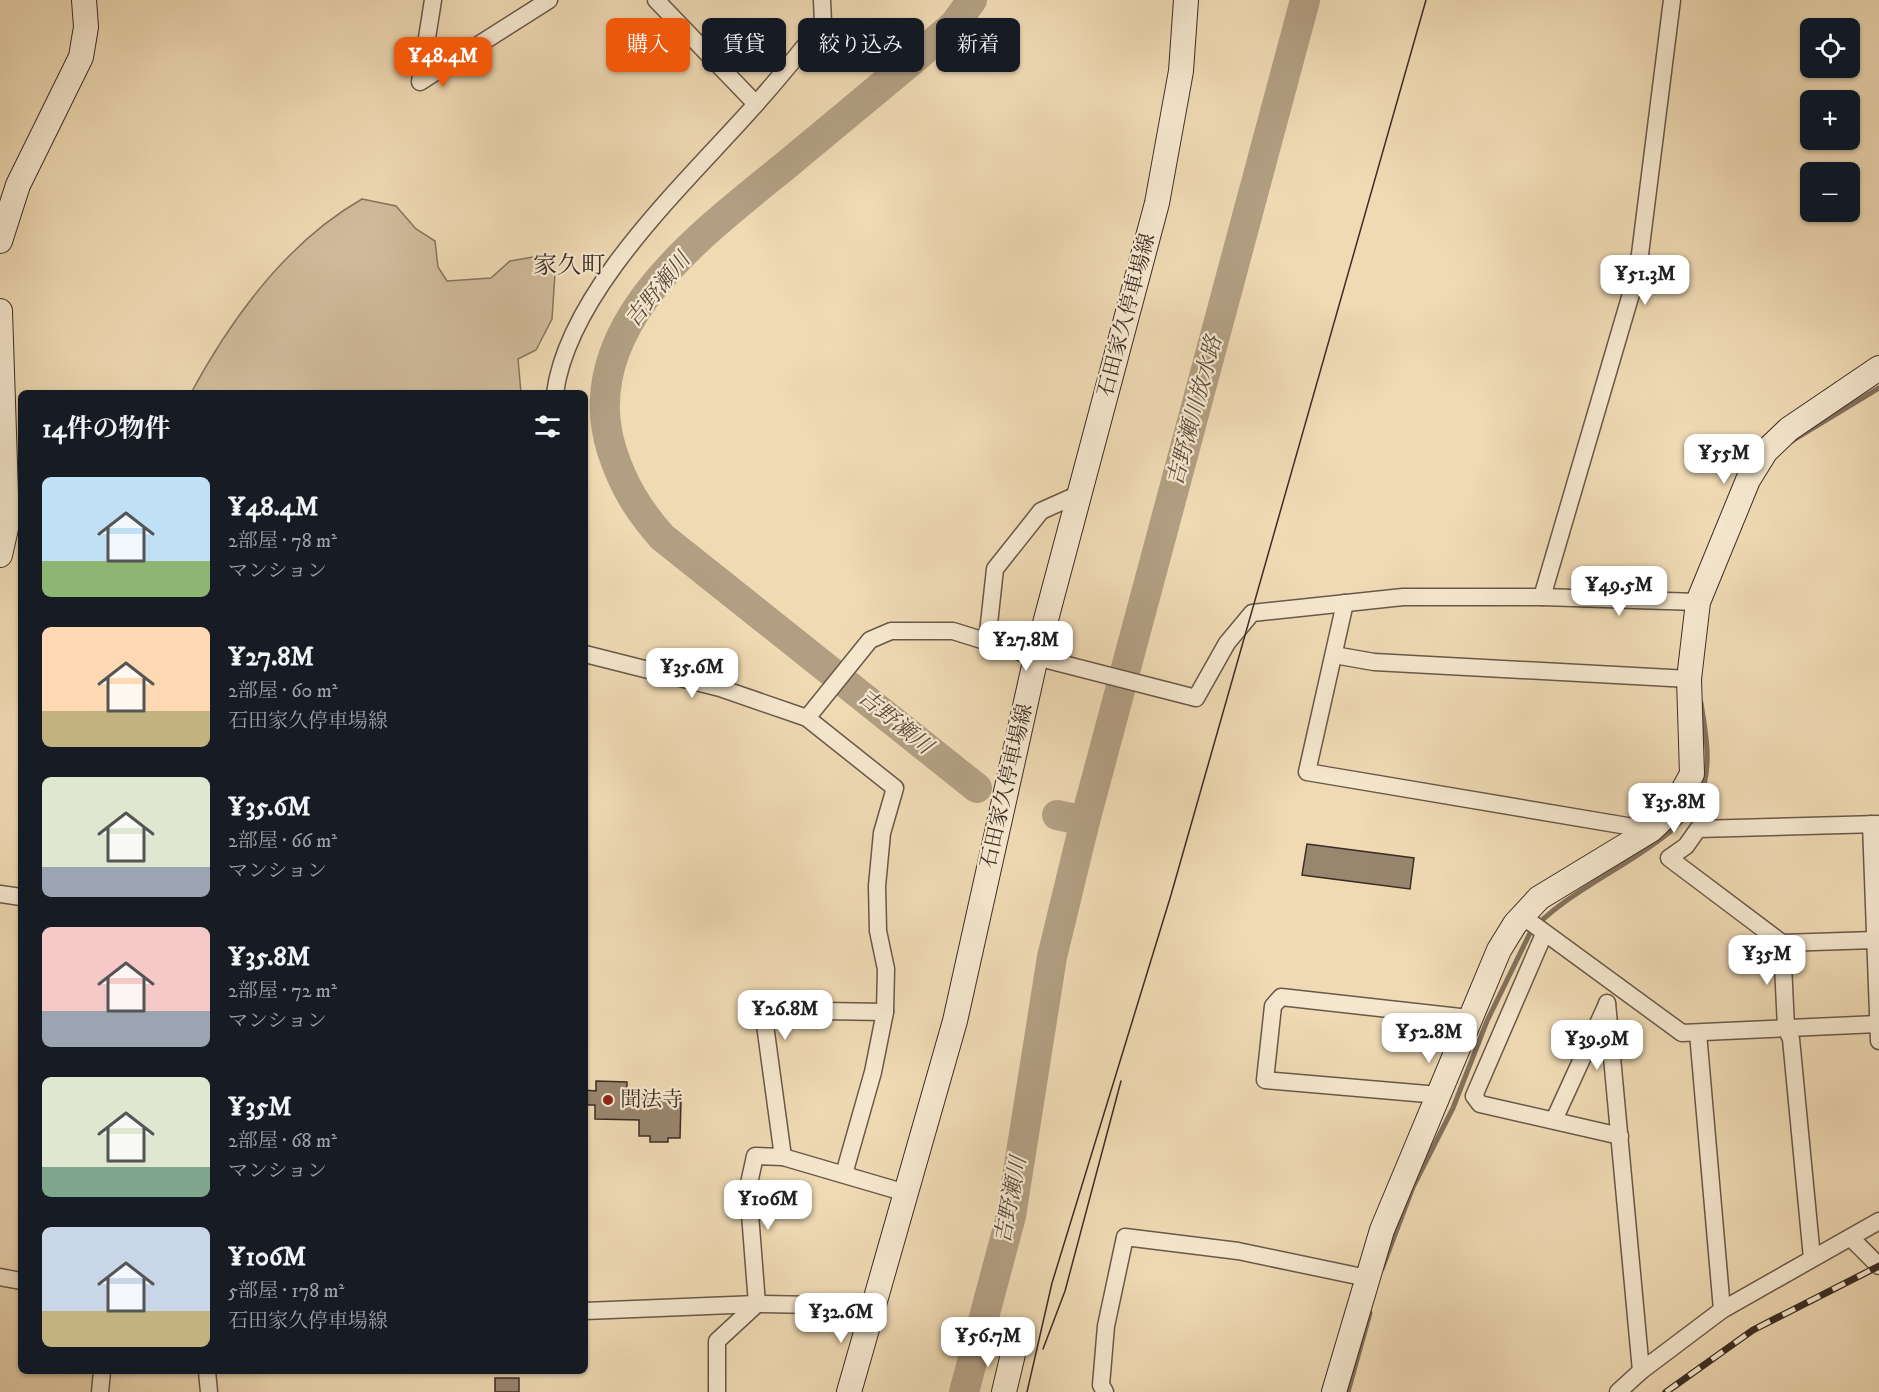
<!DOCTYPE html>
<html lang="ja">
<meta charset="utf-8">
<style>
body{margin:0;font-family:"IM FELL DW Pica","Noto Serif JP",serif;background:#20242c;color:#f1f3f6;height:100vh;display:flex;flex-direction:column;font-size:22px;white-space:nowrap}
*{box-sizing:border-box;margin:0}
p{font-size:20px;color:#9ea1a6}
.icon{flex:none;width:33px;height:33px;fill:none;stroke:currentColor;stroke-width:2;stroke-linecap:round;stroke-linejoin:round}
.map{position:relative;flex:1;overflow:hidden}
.panel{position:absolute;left:18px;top:390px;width:570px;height:984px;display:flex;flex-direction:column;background:#171b24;border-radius:9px;box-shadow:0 2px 4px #0004}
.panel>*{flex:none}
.top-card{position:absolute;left:606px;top:18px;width:570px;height:54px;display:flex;gap:12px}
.tools{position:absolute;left:1800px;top:18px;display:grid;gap:12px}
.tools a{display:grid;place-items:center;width:60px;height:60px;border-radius:9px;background:#171b24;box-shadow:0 2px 4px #0004;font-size:30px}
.price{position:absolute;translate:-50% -51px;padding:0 14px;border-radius:12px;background:#fff;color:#222;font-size:20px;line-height:39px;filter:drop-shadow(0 2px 3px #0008)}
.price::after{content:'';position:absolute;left:50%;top:36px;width:18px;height:14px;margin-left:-9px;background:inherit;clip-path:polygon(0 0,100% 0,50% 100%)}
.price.on{background:#ea580c;color:#fff}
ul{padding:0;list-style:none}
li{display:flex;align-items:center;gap:18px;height:150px;padding:0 24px}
li span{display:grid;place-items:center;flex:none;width:168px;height:120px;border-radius:9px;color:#555}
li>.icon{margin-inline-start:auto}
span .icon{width:72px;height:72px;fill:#fffc;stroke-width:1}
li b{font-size:26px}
h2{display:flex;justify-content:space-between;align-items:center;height:72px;padding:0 24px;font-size:26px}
.pill{padding:0 21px;border-radius:9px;background:#171b24;box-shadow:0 2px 4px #0004;font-size:21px;line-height:54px}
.pill.on{background:#ea580c;color:#fff}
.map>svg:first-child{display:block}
.green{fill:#d1bc9c;stroke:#867460;stroke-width:1.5}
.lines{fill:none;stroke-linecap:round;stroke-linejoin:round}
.stream{stroke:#83715d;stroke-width:5}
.river{stroke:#b29f83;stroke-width:30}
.building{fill:#99866f;stroke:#3c2c25;stroke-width:1.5}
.street-casing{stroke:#695849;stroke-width:19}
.secondary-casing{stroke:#3c2c25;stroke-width:26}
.street{stroke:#f5e7ce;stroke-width:16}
.secondary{stroke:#f5e7ce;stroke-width:24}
.tram{stroke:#3c2c25;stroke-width:1.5}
.rail-casing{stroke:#3c2c25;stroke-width:7}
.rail{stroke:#f5e7ce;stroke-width:4.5;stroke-dasharray:14;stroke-linecap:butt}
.poi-dot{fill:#8f2418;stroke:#f5e7ce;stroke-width:2}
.labels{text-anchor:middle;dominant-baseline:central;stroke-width:4.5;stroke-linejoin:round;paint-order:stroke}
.street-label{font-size:21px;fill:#3c2c25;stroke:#f5e7ce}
.poi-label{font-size:21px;fill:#3c2c25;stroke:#f5e7ce;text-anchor:start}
.water-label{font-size:22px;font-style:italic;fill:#5a493c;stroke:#f5e7ce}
.quarter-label{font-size:24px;fill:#3c2c25;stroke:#f5e7ce}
</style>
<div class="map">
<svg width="1879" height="1392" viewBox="0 0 1879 1392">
<rect width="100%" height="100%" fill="#efdab4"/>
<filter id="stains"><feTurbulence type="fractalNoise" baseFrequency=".00333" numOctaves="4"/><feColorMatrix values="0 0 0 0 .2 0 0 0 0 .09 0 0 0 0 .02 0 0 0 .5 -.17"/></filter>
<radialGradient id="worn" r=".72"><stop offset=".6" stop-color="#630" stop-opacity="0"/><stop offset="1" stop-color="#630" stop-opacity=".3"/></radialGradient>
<!-- green -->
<path class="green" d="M362 199 396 206 416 229 435 241 438 267 447 281 491 278 510 261 533 257 555 273 552 319 536 350 518 359 521 393H191C232 317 287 242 362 199Z"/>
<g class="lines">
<!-- stream -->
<g class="stream">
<path d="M1790 442 1879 388"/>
<path d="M1382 1269 1413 1187 1453 1108 1487 1021 1530 933C1573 880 1689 845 1704 785 1711 758 1705 729 1701 703"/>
<path d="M1348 1392 1370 1313"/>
</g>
<!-- river -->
<g class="river">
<path d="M972 0 954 25C900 71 845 116 790 162 706 231 572 325 612 451 623 485 638 510 662 537L977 788"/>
<path d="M1085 821 1305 0"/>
<path d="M964 1392 1011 1216 1052 957 1085 821 1057 815"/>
</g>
</g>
<!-- building -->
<g class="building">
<path d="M1307 844 1414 858 1410 889 1302 875Z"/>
<path d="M596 1081 627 1082V1091H645V1099L681 1100 680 1138H668V1142H650V1136H639V1120L595 1119V1105H585V1090L596 1091Z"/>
<rect x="495" y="1378" width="24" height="14"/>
</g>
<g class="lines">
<defs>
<g id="street">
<path d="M433 0 420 82 549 0"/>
<path d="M656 0 756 104"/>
<path d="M555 393C569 289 689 180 756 104 779 78 802 50 823 23L822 0"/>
<path d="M1542 597 1638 270 1672 0"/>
<path d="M1345 603 1307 772 1651 830"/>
<path d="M987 642 995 569 1041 511 1079 494"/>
<path d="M585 654 720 688 807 718 895 788 882 833 877 886 878 931 886 969 885 1012 873 1072 844 1174"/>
<path d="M1334 655 1374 662 1689 679"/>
<path d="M807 718 870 640 891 631H953L1036 657 1196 698 1227 643 1252 613 1403 597H1542L1698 602"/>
<path d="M1871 824 1879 1041"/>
<path d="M0 894 21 897"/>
<path d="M1522 916 1682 1033 1878 1024"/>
<path d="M1544 934 1474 1096 1480 1104 1620 1136"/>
<path d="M1875 940 1782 943 1669 858 1686 846 1698 829 1879 824"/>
<path d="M1782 943 1786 1028 1791 1039 1812 1258"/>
<path d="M1607 1003 1641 1371"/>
<path d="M1698 1033 1722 1310"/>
<path d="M1439 1095 1265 1080 1273 1006 1281 997 1469 1018"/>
<path d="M1554 1120 1607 1004"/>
<path d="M783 1157 763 1010 885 1012"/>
<path d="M1851 1238 1879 1266"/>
<path d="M0 1277 21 1281"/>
<path d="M585 1311 757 1304 873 1306"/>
<path d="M207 1371 209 1392"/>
<path d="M100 1392 102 1371"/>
<path d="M717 1392V1341L757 1304 748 1188 755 1156 783 1157 906 1193"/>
<path d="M1105 1392 1101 1385 1106 1326 1125 1237 1238 1251 1367 1278"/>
<path d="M1618 1392 1641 1371 1722 1310 1879 1221"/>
</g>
<g id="secondary">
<path d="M0 241 18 185 81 57 86 27 84 0"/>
<path d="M0 311 7 524 0 555"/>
<path d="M849 1392 955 1021 1036 657 1157 203 1181 71 1186 0"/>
<path d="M1004 1392 1013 1354"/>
<path d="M1334 1392 1382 1230 1499 950 1515 924 1539 898 1651 830 1672 810 1692 774 1689 679 1698 602 1748 480 1766 451 1789 429 1879 368"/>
</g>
</defs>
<!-- street casing -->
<use href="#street" class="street-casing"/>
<!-- secondary casing -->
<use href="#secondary" class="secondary-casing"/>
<!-- street -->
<use href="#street" class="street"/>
<!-- secondary -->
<use href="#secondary" class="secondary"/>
<!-- tram -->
<g class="tram">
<path d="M1043 1349 1065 1291 1121 1081"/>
<path d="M1027 1392 1052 1283 1171 895 1426 0"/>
</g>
<defs>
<path id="rail" d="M1666 1392 1753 1330 1879 1266"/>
</defs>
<!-- rail casing -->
<use href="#rail" class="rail-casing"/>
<!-- rail -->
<use href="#rail" class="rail"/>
</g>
<!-- markers -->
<circle class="poi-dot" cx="608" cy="1100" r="6"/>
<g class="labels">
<!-- street labels -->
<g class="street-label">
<text transform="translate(1127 315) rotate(-75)">石田家久停車場線</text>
<text transform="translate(1007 786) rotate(-77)">石田家久停車場線</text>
</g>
<!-- poi labels -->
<g class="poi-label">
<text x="620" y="1100">聞法寺</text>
</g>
<!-- water labels -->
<g class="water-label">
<text transform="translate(658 290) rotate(-51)">吉野瀬川</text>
<text transform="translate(1195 411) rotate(-75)">吉野瀬川放水路</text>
<text transform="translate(895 722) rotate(39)">吉野瀬川</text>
<text transform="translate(1011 1200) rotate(-79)">吉野瀬川</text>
</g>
<!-- quarter labels -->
<g class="quarter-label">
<text x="569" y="266">家久町</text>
</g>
</g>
<rect width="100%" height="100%" filter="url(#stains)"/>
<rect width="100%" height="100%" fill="url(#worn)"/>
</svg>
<div class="tools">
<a><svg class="icon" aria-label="locate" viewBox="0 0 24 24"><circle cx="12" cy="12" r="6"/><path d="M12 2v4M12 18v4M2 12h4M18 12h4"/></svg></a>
<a>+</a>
<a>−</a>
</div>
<b class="price on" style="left:443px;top:88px">¥48.4M</b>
<b class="price" style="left:1645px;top:306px">¥51.3M</b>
<b class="price" style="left:1724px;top:485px">¥55M</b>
<b class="price" style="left:1619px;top:617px">¥49.5M</b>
<b class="price" style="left:1026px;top:672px">¥27.8M</b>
<b class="price" style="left:692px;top:699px">¥35.6M</b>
<b class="price" style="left:1674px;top:834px">¥35.8M</b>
<b class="price" style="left:1767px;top:986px">¥35M</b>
<b class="price" style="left:785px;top:1041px">¥26.8M</b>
<b class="price" style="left:1429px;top:1064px">¥52.8M</b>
<b class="price" style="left:1597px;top:1071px">¥39.9M</b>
<b class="price" style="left:768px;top:1231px">¥106M</b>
<b class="price" style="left:841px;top:1344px">¥32.6M</b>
<b class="price" style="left:988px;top:1368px">¥56.7M</b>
<div class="top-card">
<a class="pill on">購入</a>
<a class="pill">賃貸</a>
<a class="pill">絞り込み</a>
<a class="pill">新着</a>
</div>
<section class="panel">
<h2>14件の物件<svg class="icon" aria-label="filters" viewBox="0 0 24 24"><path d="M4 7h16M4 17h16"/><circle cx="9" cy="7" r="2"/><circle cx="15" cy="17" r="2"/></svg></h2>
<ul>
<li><span style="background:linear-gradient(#bfe0f5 70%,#8fb573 0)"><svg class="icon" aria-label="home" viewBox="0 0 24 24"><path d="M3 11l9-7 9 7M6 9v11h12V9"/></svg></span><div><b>¥48.4M</b><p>2部屋 · 78 m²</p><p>マンション</p></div></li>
<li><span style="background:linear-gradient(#ffd9b3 70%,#c2b280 0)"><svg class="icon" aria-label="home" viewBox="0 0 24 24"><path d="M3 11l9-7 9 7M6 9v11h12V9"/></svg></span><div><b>¥27.8M</b><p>2部屋 · 60 m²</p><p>石田家久停車場線</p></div></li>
<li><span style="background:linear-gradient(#dfe7d0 75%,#9aa5b1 0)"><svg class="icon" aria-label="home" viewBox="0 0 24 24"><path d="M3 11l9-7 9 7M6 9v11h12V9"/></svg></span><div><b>¥35.6M</b><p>2部屋 · 66 m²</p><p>マンション</p></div></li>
<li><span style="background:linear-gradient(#f6c9c9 70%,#9aa5b1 0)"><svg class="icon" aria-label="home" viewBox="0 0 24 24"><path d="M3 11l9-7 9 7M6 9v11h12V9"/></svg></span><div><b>¥35.8M</b><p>2部屋 · 72 m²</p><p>マンション</p></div></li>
<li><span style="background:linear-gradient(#dfe7d0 75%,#7fa58c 0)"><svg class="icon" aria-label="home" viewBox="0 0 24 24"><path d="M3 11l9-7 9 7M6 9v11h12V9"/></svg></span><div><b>¥35M</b><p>2部屋 · 68 m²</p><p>マンション</p></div></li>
<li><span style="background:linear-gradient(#c9d6e8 70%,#c2b280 0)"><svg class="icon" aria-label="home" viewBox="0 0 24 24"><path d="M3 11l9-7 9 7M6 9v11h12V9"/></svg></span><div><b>¥106M</b><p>5部屋 · 178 m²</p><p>石田家久停車場線</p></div></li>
</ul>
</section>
</div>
